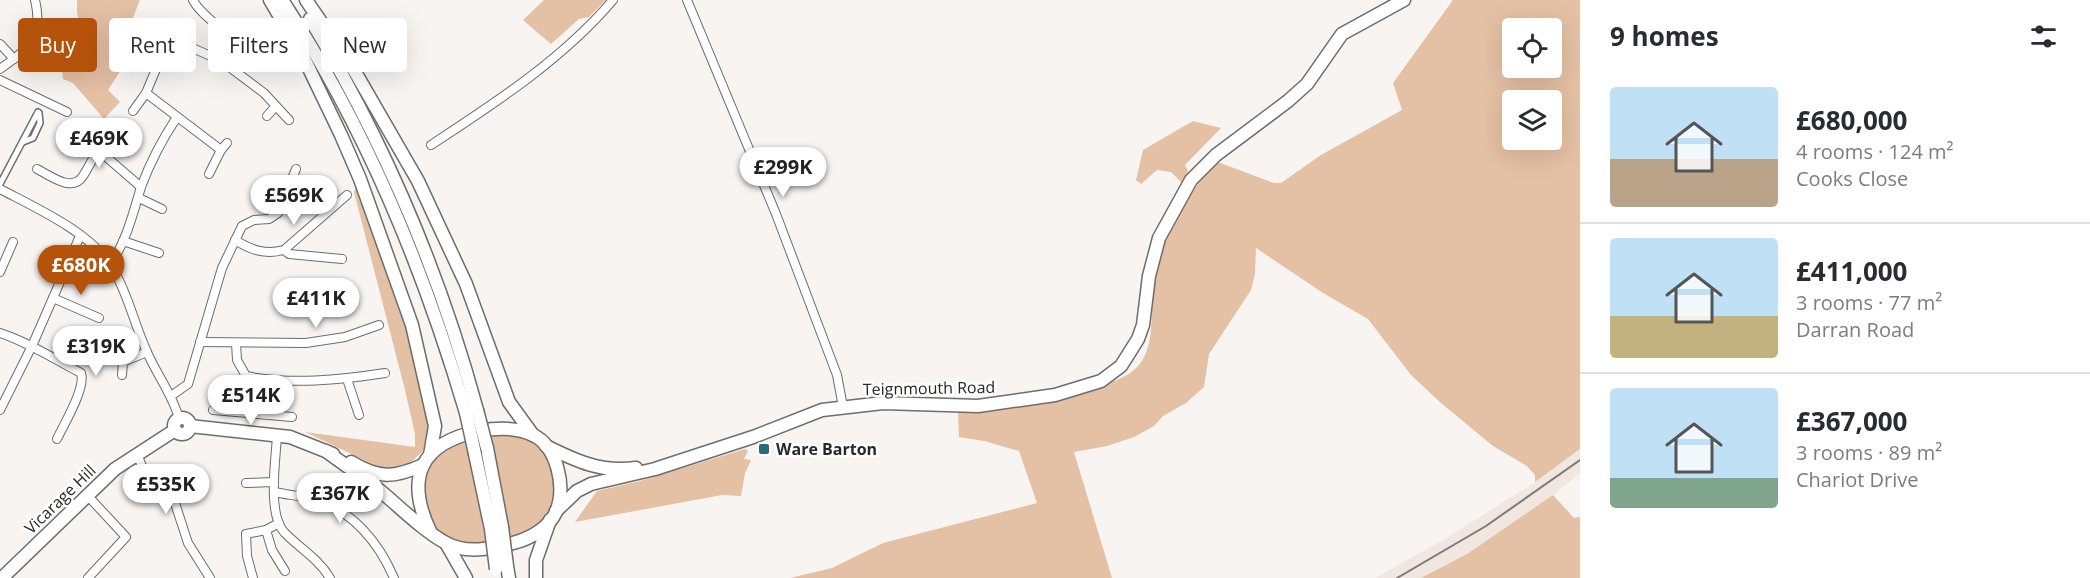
<!DOCTYPE html>
<meta charset="utf-8">
<style>
body{margin:0;font-family:"Open Sans",sans-serif;background:#f2f2f3;color:#2b2b33;height:100vh;display:flex;flex-direction:column;font-size:22px;white-space:nowrap}
*{box-sizing:border-box;margin:0}
p{font-size:20px;color:#7c7c81}
.icon{flex:none;width:33px;height:33px;fill:none;stroke:currentColor;stroke-width:2;stroke-linecap:round;stroke-linejoin:round}
.map{position:relative;flex:1;overflow:hidden}
.panel{display:flex;flex-direction:column;background:#fff;width:510px}
.panel>*{flex:none}
.guide{position:absolute;left:18px;top:18px;width:570px;height:54px;display:flex;gap:12px}
.controls{position:absolute;left:1502px;top:18px;display:grid;gap:12px}
.controls a{display:grid;place-items:center;width:60px;height:60px;border-radius:6px;background:#fff;box-shadow:0 6px 24px #0002;font-size:30px}
.price{position:absolute;translate:-50% -51px;padding:0 14px;border-radius:21px;background:#fff;color:#222;font-size:20px;line-height:39px;filter:drop-shadow(0 2px 3px #0008)}
.price::after{content:'';position:absolute;left:50%;top:36px;width:18px;height:14px;margin-left:-9px;background:inherit;clip-path:polygon(0 0,100% 0,50% 100%)}
.price.on{background:#b45309;color:#fff}
ul{padding:0;list-style:none}
li{display:flex;align-items:center;gap:18px;height:150px;padding:0 30px}
li+li{border-top:2px solid #e1e1e2}
li span{display:grid;place-items:center;flex:none;width:168px;height:120px;border-radius:6px;color:#555}
li>.icon{margin-inline-start:auto}
span .icon{width:72px;height:72px;fill:#fffc;stroke-width:1}
li b{font-size:26px}
h2{display:flex;justify-content:space-between;align-items:center;height:72px;padding:0 30px;font-size:26px}
.pill{padding:0 21px;border-radius:6px;background:#fff;box-shadow:0 6px 24px #0002;font-size:21px;line-height:54px}
.pill.on{background:#b45309;color:#fff}
main{display:flex;flex:1;min-height:0}
.map>svg:first-child{display:block}
.built{fill:#f1e7e0}
.green{fill:#e4c0a4;fill-rule:evenodd}
.lines{fill:none;stroke-linecap:round;stroke-linejoin:round}
.pedestrian-casing{stroke:#6f6d6b;stroke-width:8}
.minor-casing{stroke:#6f6d6b;stroke-width:10}
.primary-casing{stroke:#6f6d6b;stroke-width:15}
.trunk-casing{stroke:#6f6d6b;stroke-width:15}
.pedestrian{stroke:#fff;stroke-width:5}
.minor{stroke:#fff;stroke-width:8}
.primary{stroke:#fff;stroke-width:12}
.trunk{stroke:#fff;stroke-width:12}
.rail{stroke:#7c7a79;stroke-width:2}
.trunk-bridge-casing{stroke:#6f6d6b;stroke-width:15;stroke-linecap:butt}
.trunk-bridge{stroke:#fff;stroke-width:12}
.poi-dot{fill:#2a687e;stroke:#fff;stroke-width:2}
.labels{text-anchor:middle;dominant-baseline:central;stroke-width:5;stroke-linejoin:round;paint-order:stroke}
.street-label{font-size:16px;fill:#282726;stroke:#fff}
.poi-label{font-size:16px;font-weight:bold;fill:#282726;stroke:#fff;text-anchor:start}
</style>
<main>
<div class="map">
<svg width="1580" height="578" viewBox="0 0 1580 578">
<rect width="100%" height="100%" fill="#f7f4f2"/>
<!-- built -->
<path class="built" d="M1580 449V473L1553 495 1467 554 1421 578H1375L1443 540 1535 482Z"/>
<!-- green -->
<g class="green">
<path d="M77 0H140L132 20 124 65 108 90 120 102 104 119 73 83 63 79 62 70 79 21 77 13Z"/>
<path d="M544 0H606L589 17 579 19 551 44 523 20Z"/>
<path d="M1453 0H1580V449L1535 482V475L1527 466 1493 446 1441 403 1411 375 1368 319 1323 293 1256 248 1255 274 1251 290 1209 354 1204 387 1186 403 1163 416 1154 426 1134 437 1107 446 1074 452 1112 578H790L832 568 883 543 1037 503 1019 451 984 441 959 437 958 410C988 405 1018 400 1048 395 1076 390 1103 388 1127 375 1161 356 1148 308 1154 278 1164 233 1187 197 1215 161L1274 183H1281L1321 155 1402 110 1393 83ZM1512 28H1551V68H1512ZM1512 100H1551V140H1512Z"/>
<path d="M1193 121 1221 128 1185 165 1188 171 1182 183 1171 172 1157 170 1141 184 1136 180 1143 150Z"/>
<path d="M358 183 402 310 428 427 423 451 409 464 394 469 379 467 305 432 415 447V434L405 390 354 192Z"/>
<path d="M507 432C517 436 528 438 536 445 557 463 563 501 542 522 538 527 530 533 524 536 515 540 481 546 471 545 457 544 443 537 435 527 417 505 419 461 446 447 463 437 488 433 507 432Z"/>
<path d="M745 449 748 451 744 459 751 460 745 473 741 496 722 495 575 522 597 491 640 481Z"/>
<path d="M1553 495 1574 518 1580 517V578H1421L1467 554Z"/>
</g>
<g class="lines">
<defs>
<g id="pedestrian">
<path d="M23 142 33 138 40 123 39 113"/>
<path d="M0 184 38 112"/>
</g>
<g id="minor">
<path d="M193 0C204 23 241 29 220 60"/>
<path d="M687 0 776 214 837 375 843 407"/>
<path d="M0 44 14 59"/>
<path d="M0 69C28 49 44 37 35 0"/>
<path d="M0 80 67 112"/>
<path d="M146 93 221 150"/>
<path d="M133 111 146 93 164 50 169 46 183 44 220 60 264 93 289 120"/>
<path d="M267 116 275 107"/>
<path d="M74 129 141 187"/>
<path d="M431 145C495 103 563 59 613 0"/>
<path d="M37 169C51 176 72 193 83 176 89 167 91 160 98 152"/>
<path d="M209 174 221 150 227 143"/>
<path d="M0 189C36 208 90 232 112 267 128 293 134 324 147 352 157 375 172 394 179 418"/>
<path d="M139 198 162 209"/>
<path d="M235 240C251 250 265 255 284 250L347 195"/>
<path d="M123 241 159 253"/>
<path d="M284 250 289 254 342 259"/>
<path d="M110 265C126 242 133 214 141 187 150 163 163 138 177 117"/>
<path d="M0 272 13 242"/>
<path d="M53 298 99 318"/>
<path d="M0 333C28 342 54 359 81 373 86 388 64 424 57 439"/>
<path d="M200 342 306 343 345 337 379 325"/>
<path d="M236 343 237 360 246 376C291 385 340 380 385 373"/>
<path d="M122 375 123 362 147 352"/>
<path d="M347 379 359 415"/>
<path d="M271 381 273 415"/>
<path d="M171 396 188 384 222 268 242 226 254 220 269 219 278 213 296 169"/>
<path d="M0 410 32 346 80 236"/>
<path d="M213 410 292 417"/>
<path d="M277 435C276 459 267 513 284 532 299 548 318 558 330 578"/>
<path d="M137 454 146 476 173 497 188 543 210 578"/>
<path d="M246 483 274 482"/>
<path d="M274 492C288 495 303 496 316 500 353 511 379 543 394 578"/>
<path d="M87 495 126 537 88 578"/>
<path d="M266 530 272 550 285 571"/>
<path d="M253 578 247 556 246 534 266 530 279 523"/>
</g>
<g id="primary">
<circle cx="182" cy="426" r="8"/>
<path d="M190 426 290 437 333 454"/>
<path d="M546 446C576 461 602 473 636 468"/>
<path d="M326 451C343 464 361 475 378 489 399 506 422 530 446 543 466 554 491 549 513 543 529 539 548 529 556 512 566 488 558 447 533 435 517 427 496 428 479 431 420 443 405 478 430 531"/>
<path d="M351 462C379 479 394 478 423 465"/>
<path d="M556 511 577 491 591 484 655 469 753 437 822 410 883 403 978 406 1055 395 1101 381 1121 366 1138 339 1143 325 1149 276 1159 238 1191 180 1216 155 1288 101 1307 84 1342 34 1404 0"/>
<path d="M2 578 115 469 175 430"/>
</g>
<g id="trunk">
<path d="M270 0 303 56 341 135 360 179 412 325 435 426 430 455"/>
<path d="M282 0C366 128 423 267 466 413"/>
<path d="M306 0 354 70 418 181 466 284 509 402 533 435"/>
<path d="M310 19C385 143 439 270 477 410"/>
<path d="M487 448 502 527"/>
<path d="M475 454 491 529"/>
<path d="M446 543 466 578"/>
<path d="M507 566 509 578"/>
<path d="M536 578V560L550 520"/>
</g>
</defs>
<!-- pedestrian casing -->
<use href="#pedestrian" class="pedestrian-casing"/>
<!-- minor casing -->
<use href="#minor" class="minor-casing"/>
<!-- primary casing -->
<use href="#primary" class="primary-casing"/>
<!-- trunk casing -->
<use href="#trunk" class="trunk-casing"/>
<!-- pedestrian -->
<use href="#pedestrian" class="pedestrian"/>
<!-- minor -->
<use href="#minor" class="minor"/>
<!-- primary -->
<use href="#primary" class="primary"/>
<!-- trunk -->
<use href="#trunk" class="trunk"/>
<!-- rail -->
<path class="rail" d="M1397 578 1486 526 1580 460"/>
<defs>
<g id="trunk-bridge">
<path d="M477 410 487 448"/>
<path d="M466 413 475 454"/>
<path d="M502 527 507 566"/>
<path d="M491 529 496 569"/>
</g>
</defs>
<!-- trunk-bridge casing -->
<use href="#trunk-bridge" class="trunk-bridge-casing"/>
<!-- trunk-bridge -->
<use href="#trunk-bridge" class="trunk-bridge"/>
</g>
<!-- markers -->
<rect class="poi-dot" x="758" y="443" width="12" height="12" rx="3"/>
<g class="labels">
<!-- street labels -->
<g class="street-label">
<text transform="translate(929 388) rotate(-1)">Teignmouth Road</text>
<text transform="translate(60 499) rotate(-44)">Vicarage Hill</text>
</g>
<!-- poi labels -->
<g class="poi-label">
<text x="776" y="449">Ware Barton</text>
</g>
</g>
</svg>
<div class="controls">
<a><svg class="icon" aria-label="locate" viewBox="0 0 24 24"><circle cx="12" cy="12" r="6"/><path d="M12 2v4M12 18v4M2 12h4M18 12h4"/></svg></a>
<a><svg class="icon" aria-label="layers" viewBox="0 0 24 24"><path d="M12 4l9 5-9 5-9-5zM3 14l9 5 9-5"/></svg></a>
</div>
<b class="price" style="left:99px;top:169px">£469K</b>
<b class="price" style="left:783px;top:198px">£299K</b>
<b class="price" style="left:294px;top:226px">£569K</b>
<b class="price on" style="left:81px;top:296px">£680K</b>
<b class="price" style="left:316px;top:329px">£411K</b>
<b class="price" style="left:96px;top:377px">£319K</b>
<b class="price" style="left:251px;top:426px">£514K</b>
<b class="price" style="left:166px;top:515px">£535K</b>
<b class="price" style="left:340px;top:524px">£367K</b>
<div class="guide">
<a class="pill on">Buy</a>
<a class="pill">Rent</a>
<a class="pill">Filters</a>
<a class="pill">New</a>
</div>
</div>
<section class="panel">
<h2>9 homes<svg class="icon" aria-label="filters" viewBox="0 0 24 24"><path d="M4 7h16M4 17h16"/><circle cx="9" cy="7" r="2"/><circle cx="15" cy="17" r="2"/></svg></h2>
<ul>
<li><span style="background:linear-gradient(#bfe0f5 60%,#b9a48a 0)"><svg class="icon" aria-label="home" viewBox="0 0 24 24"><path d="M3 11l9-7 9 7M6 9v11h12V9"/></svg></span><div><b>£680,000</b><p>4 rooms · 124 m²</p><p>Cooks Close</p></div></li>
<li><span style="background:linear-gradient(#bfe0f5 65%,#c2b280 0)"><svg class="icon" aria-label="home" viewBox="0 0 24 24"><path d="M3 11l9-7 9 7M6 9v11h12V9"/></svg></span><div><b>£411,000</b><p>3 rooms · 77 m²</p><p>Darran Road</p></div></li>
<li><span style="background:linear-gradient(#bfe0f5 75%,#7fa58c 0)"><svg class="icon" aria-label="home" viewBox="0 0 24 24"><path d="M3 11l9-7 9 7M6 9v11h12V9"/></svg></span><div><b>£367,000</b><p>3 rooms · 89 m²</p><p>Chariot Drive</p></div></li>
</ul>
</section>
</main>
